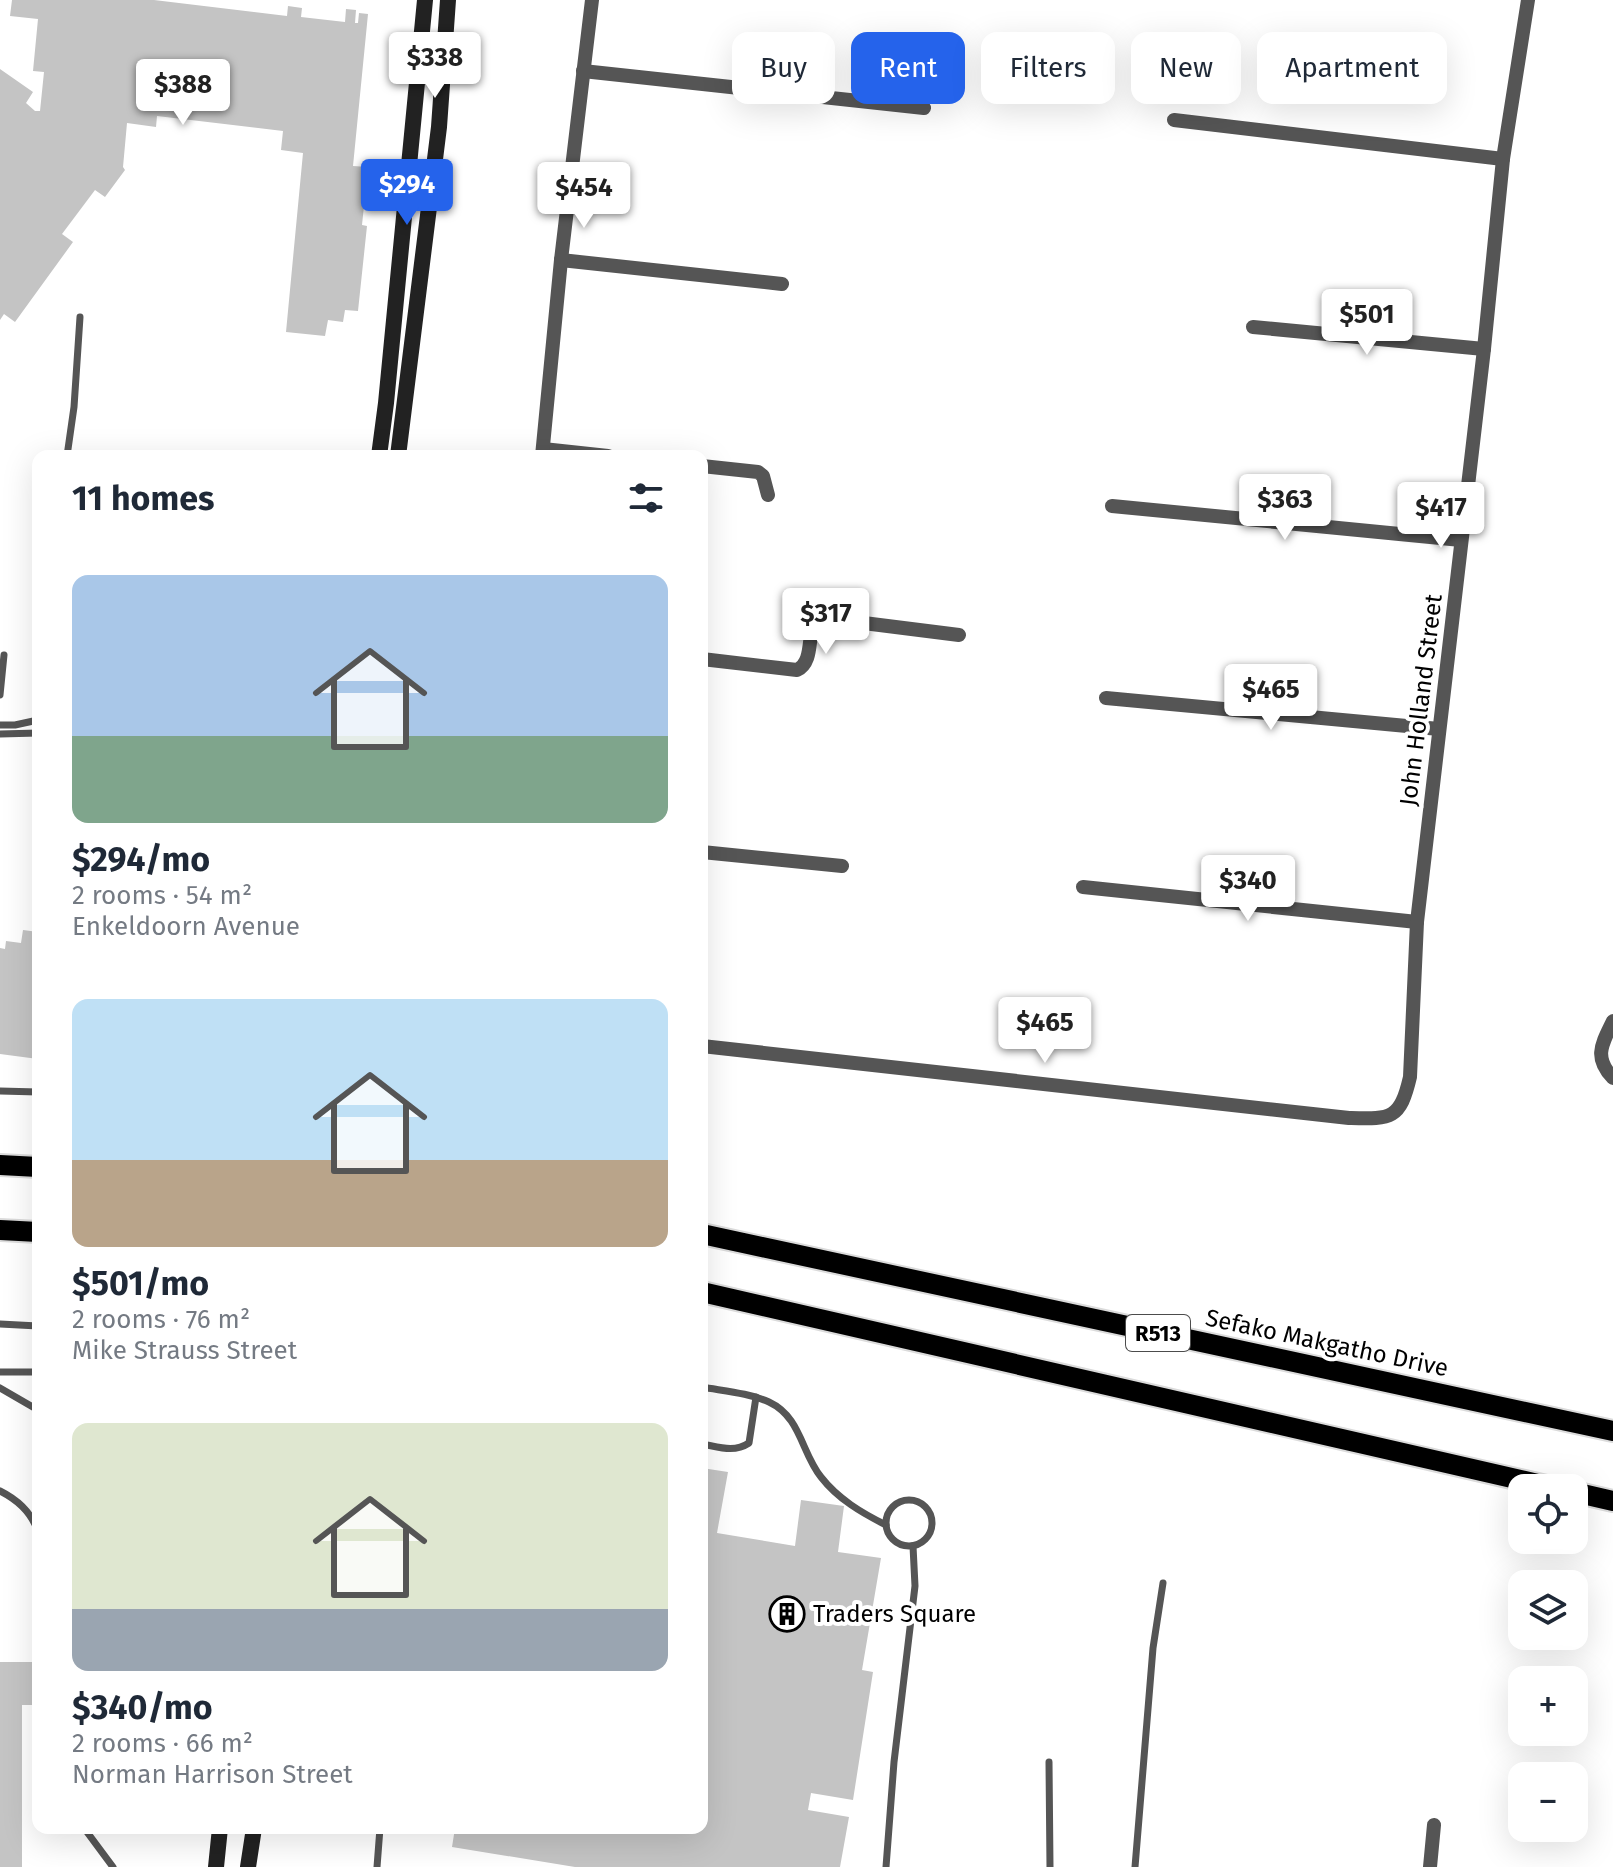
<!DOCTYPE html>
<meta charset="utf-8">
<style>
body{margin:0;font-family:"Fira Sans",sans-serif;background:#f6f6f7;color:#1f2937;height:100vh;display:flex;flex-direction:column;font-size:30px;white-space:nowrap}
*{box-sizing:border-box;margin:0}
p{font-size:26px;color:#747a83}
.icon{flex:none;width:44px;height:44px;fill:none;stroke:currentColor;stroke-width:2;stroke-linecap:round;stroke-linejoin:round}
.map{position:relative;flex:1;overflow:hidden}
.details{position:absolute;left:32px;top:450px;width:676px;height:1384px;display:flex;flex-direction:column;background:#fff;border-radius:16px;box-shadow:0 8px 32px #0002}
.details>*{flex:none}
.banner{position:absolute;left:732px;top:32px;width:760px;height:72px;display:flex;gap:16px}
.controls{position:absolute;left:1508px;top:1474px;display:grid;gap:16px}
.controls a{display:grid;place-items:center;width:80px;height:80px;border-radius:16px;background:#fff;box-shadow:0 8px 32px #0002;font-size:40px}
.price{position:absolute;translate:-50% -68px;padding:0 18px;border-radius:8px;background:#fff;color:#222;font-size:26px;line-height:52px;filter:drop-shadow(0 2px 4px #0008)}
.price::after{content:'';position:absolute;left:50%;top:48px;width:24px;height:18px;margin-left:-12px;background:inherit;clip-path:polygon(0 0,100% 0,50% 100%)}
.price.on{background:#2563eb;color:#fff}
ul{padding:0;list-style:none}
li{display:grid;align-content:center;gap:16px;height:424px;padding:0 40px}
li span{display:grid;place-items:center;height:248px;border-radius:16px;color:#555}
li>.icon{margin-inline-start:auto}
span .icon{width:144px;height:144px;fill:#fffc;stroke-width:1}
li b{font-size:34px}
h2{display:flex;justify-content:space-between;align-items:center;height:96px;padding:0 40px;font-size:34px}
.tag{padding:0 28px;border-radius:16px;background:#fff;box-shadow:0 8px 32px #0002;font-size:28px;line-height:72px}
.tag.on{background:#2563eb;color:#fff}
.map>svg:first-child{display:block}
.building{fill:#c4c4c4}
.lines{fill:none;stroke-linecap:round;stroke-linejoin:round}
.primary-casing{stroke:#dbdbdb;stroke-width:24}
.lane{stroke:#555;stroke-width:7}
.street{stroke:#555;stroke-width:14}
.secondary{stroke:#222;stroke-width:16}
.primary{stroke:#000;stroke-width:20}
.labels{text-anchor:middle;dominant-baseline:central;stroke-width:8;stroke-linejoin:round;paint-order:stroke}
.shield{fill:#fff;stroke:#4c4c4c;stroke-width:2}
.shield-label{font-size:22px;font-weight:bold;fill:#000}
.street-label{font-size:24px;fill:#000;stroke:#fff}
.poi-label{font-size:24px;fill:#000;stroke:#fff;text-anchor:start}
</style>
<div class="map">
<svg width="1613" height="1867" viewBox="0 0 1613 1867">
<rect width="100%" height="100%" fill="#fff"/>
<!-- building -->
<g class="building">
<path d="M12 0H154L287 16 288 6 302 8 301 17 345 22 346 9 356 10 355 23H358L359 13 368 14 353 166 368 167 362 225 367 226 358 311 345 310 343 322 328 320 325 336 286 332 303 153 281 150 283 131 157 116 156 127 127 123 123 167 125 170 105 197 95 190 62 234 73 242 15 322 4 314 0 320V69L33 92 26 103 35 111H40L44 72 33 71 38 19 10 16Z"/>
<path d="M23 930 38 932V1059L0 1054V948L5 949 6 941 21 943Z"/>
<path d="M702 1468 728 1472 717 1533 795 1546 801 1500 844 1506 838 1552 881 1558 862 1670 873 1672 853 1800 811 1793 808 1810 849 1817 840 1867H575L452 1847 455 1828H702Z"/>
<path d="M0 1662H32V1705H22V1867H0Z"/>
</g>
<g class="lines">
<defs>
<g id="primary">
<path d="M0 1165 38 1167"/>
<path d="M0 1230 38 1232"/>
<path d="M702 1234 1613 1431"/>
<path d="M702 1292 1555 1488"/>
<path d="M1574 1492 1613 1501"/>
</g>
</defs>
<!-- primary casing -->
<use href="#primary" class="primary-casing"/>
<!-- lane -->
<g class="lane">
<path d="M67 456 74 407 80 317"/>
<path d="M0 695 4 655"/>
<path d="M0 725H15L38 720"/>
<path d="M0 734 38 733"/>
<path d="M0 1091 38 1092"/>
<path d="M0 1324 38 1326"/>
<path d="M0 1372H38"/>
<path d="M702 1387C724 1391 749 1393 769 1402 801 1417 801 1452 821 1477 838 1499 862 1513 886 1525"/>
<path d="M0 1388 38 1410"/>
<path d="M702 1444C719 1447 734 1453 749 1443L756 1397"/>
<path d="M0 1491C18 1500 32 1513 38 1532"/>
<circle cx="909" cy="1523" r="23"/>
<path d="M38 1736V1757"/>
<path d="M1049 1762 1050 1867"/>
<path d="M84 1828 113 1867"/>
<path d="M377 1867 380 1828"/>
<path d="M886 1867 894 1762 915 1586 913 1546"/>
<path d="M1135 1867 1153 1648 1163 1583"/>
</g>
<!-- street -->
<g class="street">
<path d="M583 71 924 108"/>
<path d="M1174 120 1503 159"/>
<path d="M561 260 782 284"/>
<path d="M1253 327 1484 349"/>
<path d="M543 449 608 456"/>
<path d="M542 456 561 260 592 0"/>
<path d="M702 466 758 472 763 476 768 495"/>
<path d="M1112 506 1461 540"/>
<path d="M702 659 797 670C814 662 807 635 815 620L824 618 959 635"/>
<path d="M1106 698 1439 729"/>
<path d="M702 852 842 866"/>
<path d="M1083 887 1417 922"/>
<path d="M1613 1021C1602 1044 1593 1057 1613 1078"/>
<path d="M702 1046 1349 1118C1391 1119 1400 1120 1410 1077L1417 922 1484 349 1503 159 1528 0"/>
<path d="M1430 1867 1434 1825"/>
</g>
<!-- secondary -->
<g class="secondary">
<path d="M379 456 386 403 425 0"/>
<path d="M398 456 439 127 448 0"/>
<path d="M216 1867 220 1828"/>
<path d="M248 1867 254 1828"/>
</g>
<!-- primary -->
<use href="#primary" class="primary"/>
</g>
<!-- icons -->
<defs>
<symbol id="building-ring" viewBox="-11 -11 22 22"><circle r="9.5" fill="#fff" stroke="#000" stroke-width="1.5"/><path d="M-4-6H4V6H1V3H-1V6H-4ZM-2.5-4.3h1.7v1.8h-1.7ZM.8-4.3h1.7v1.8H.8ZM-2.5-1h1.7V.8h-1.7ZM.8-1h1.7V.8H.8Z" fill="#000"/></symbol>
</defs>
<g fill-rule="evenodd">
<use href="#building-ring" x="767" y="1594" width="40" height="40"/>
</g>
<g class="labels">
<!-- shield labels -->
<rect class="shield" x="1126" y="1315" width="64" height="36" rx="6"/>
<g class="shield-label">
<text x="1158" y="1333">R513</text>
</g>
<!-- street labels -->
<g class="street-label">
<text transform="translate(1421 700) rotate(-83)">John Holland Street</text>
<text transform="translate(1327 1343) rotate(12)">Sefako Makgatho Drive</text>
</g>
<!-- poi labels -->
<g class="poi-label">
<text x="813" y="1614">Traders Square</text>
</g>
</g>
</svg>
<div class="controls">
<a><svg class="icon" aria-label="locate" viewBox="0 0 24 24"><circle cx="12" cy="12" r="6"/><path d="M12 2v4M12 18v4M2 12h4M18 12h4"/></svg></a>
<a><svg class="icon" aria-label="layers" viewBox="0 0 24 24"><path d="M12 4l9 5-9 5-9-5zM3 14l9 5 9-5"/></svg></a>
<a>+</a>
<a>−</a>
</div>
<b class="price" style="left:435px;top:100px">$338</b>
<b class="price" style="left:183px;top:127px">$388</b>
<b class="price on" style="left:407px;top:227px">$294</b>
<b class="price" style="left:584px;top:230px">$454</b>
<b class="price" style="left:1367px;top:357px">$501</b>
<b class="price" style="left:1285px;top:542px">$363</b>
<b class="price" style="left:1441px;top:550px">$417</b>
<b class="price" style="left:826px;top:656px">$317</b>
<b class="price" style="left:1271px;top:732px">$465</b>
<b class="price" style="left:1248px;top:923px">$340</b>
<b class="price" style="left:1045px;top:1065px">$465</b>
<div class="banner">
<a class="tag">Buy</a>
<a class="tag on">Rent</a>
<a class="tag">Filters</a>
<a class="tag">New</a>
<a class="tag">Apartment</a>
</div>
<section class="details">
<h2>11 homes<svg class="icon" aria-label="filters" viewBox="0 0 24 24"><path d="M4 7h16M4 17h16"/><circle cx="9" cy="7" r="2"/><circle cx="15" cy="17" r="2"/></svg></h2>
<ul>
<li><span style="background:linear-gradient(#a9c7e8 65%,#7fa58c 0)"><svg class="icon" aria-label="home" viewBox="0 0 24 24"><path d="M3 11l9-7 9 7M6 9v11h12V9"/></svg></span><div><b>$294/mo</b><p>2 rooms · 54 m²</p><p>Enkeldoorn Avenue</p></div></li>
<li><span style="background:linear-gradient(#bfe0f5 65%,#b9a48a 0)"><svg class="icon" aria-label="home" viewBox="0 0 24 24"><path d="M3 11l9-7 9 7M6 9v11h12V9"/></svg></span><div><b>$501/mo</b><p>2 rooms · 76 m²</p><p>Mike Strauss Street</p></div></li>
<li><span style="background:linear-gradient(#dfe7d0 75%,#9aa5b1 0)"><svg class="icon" aria-label="home" viewBox="0 0 24 24"><path d="M3 11l9-7 9 7M6 9v11h12V9"/></svg></span><div><b>$340/mo</b><p>2 rooms · 66 m²</p><p>Norman Harrison Street</p></div></li>
</ul>
</section>
</div>
